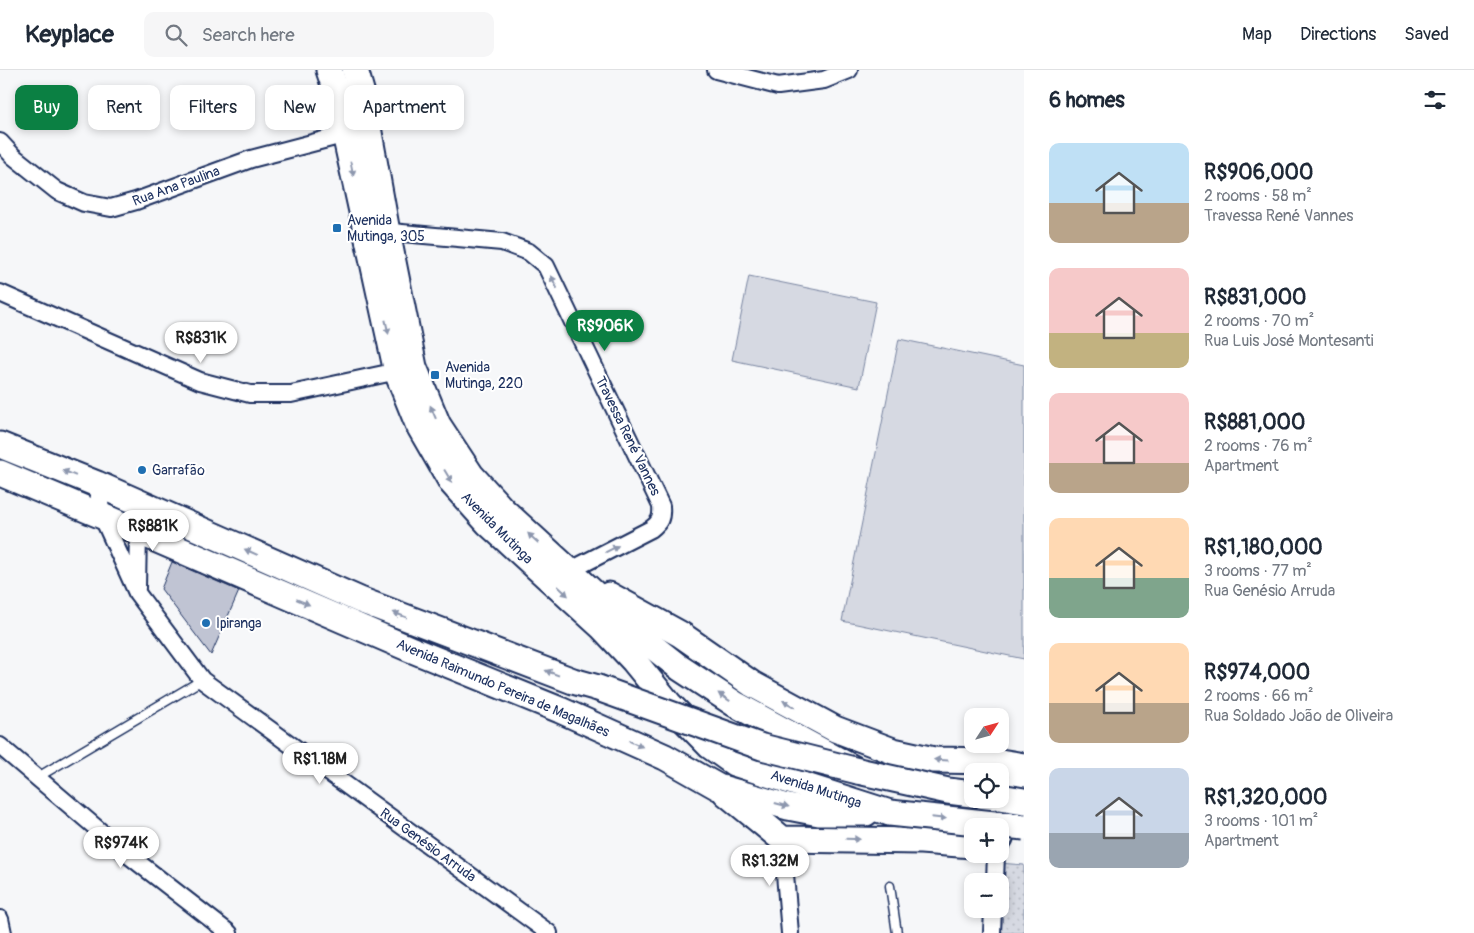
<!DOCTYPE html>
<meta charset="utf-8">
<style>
body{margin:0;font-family:Pangolin,sans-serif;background:#f6f6f7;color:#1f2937;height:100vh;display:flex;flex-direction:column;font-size:19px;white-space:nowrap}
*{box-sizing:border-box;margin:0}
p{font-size:16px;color:#747a83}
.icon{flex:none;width:28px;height:28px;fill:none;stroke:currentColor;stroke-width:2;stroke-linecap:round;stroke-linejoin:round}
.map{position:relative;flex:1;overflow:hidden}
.panel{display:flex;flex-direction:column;background:#fff;width:450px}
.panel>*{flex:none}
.banner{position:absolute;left:15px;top:15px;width:475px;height:45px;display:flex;gap:10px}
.needle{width:32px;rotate:54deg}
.buttons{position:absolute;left:964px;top:638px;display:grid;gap:10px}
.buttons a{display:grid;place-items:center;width:45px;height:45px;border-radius:10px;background:#fff;box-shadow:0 2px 8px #0003;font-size:25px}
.price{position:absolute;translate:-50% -42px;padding:0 11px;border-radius:18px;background:#fff;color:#222;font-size:16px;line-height:32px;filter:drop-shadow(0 1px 2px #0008)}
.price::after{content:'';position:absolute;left:50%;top:30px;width:15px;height:11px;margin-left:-8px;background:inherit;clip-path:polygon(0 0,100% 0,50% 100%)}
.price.selected{background:#0b8043;color:#fff}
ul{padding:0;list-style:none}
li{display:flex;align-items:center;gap:15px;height:125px;padding:0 25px}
li span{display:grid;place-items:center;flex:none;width:140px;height:100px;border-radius:10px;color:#555}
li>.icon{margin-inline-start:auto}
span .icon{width:60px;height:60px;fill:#fffc;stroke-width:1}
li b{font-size:21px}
h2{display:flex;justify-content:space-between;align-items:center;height:60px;padding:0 25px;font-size:21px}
.chip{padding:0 18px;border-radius:10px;background:#fff;box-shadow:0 2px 8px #0003;font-size:18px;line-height:45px}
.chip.selected{background:#0b8043;color:#fff}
header{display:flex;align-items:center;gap:30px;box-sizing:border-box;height:70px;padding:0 25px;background:#fff;border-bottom:1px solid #e0e1e3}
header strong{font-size:24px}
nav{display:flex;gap:28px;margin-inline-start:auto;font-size:18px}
.search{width:350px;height:45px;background:#f6f6f7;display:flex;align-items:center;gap:12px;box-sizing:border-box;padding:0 18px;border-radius:10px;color:#747a83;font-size:19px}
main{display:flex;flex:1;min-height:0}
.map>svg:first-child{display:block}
.green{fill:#d6d9e2;stroke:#7884a0}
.park{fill:url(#park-dots);stroke:#7884a0}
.building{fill:#c0c4d3;stroke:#1b2f5e}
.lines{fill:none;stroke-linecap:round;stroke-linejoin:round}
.service-casing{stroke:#1b2f5e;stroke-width:11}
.minor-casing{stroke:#1b2f5e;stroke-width:20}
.primary-casing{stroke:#1b2f5e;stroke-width:29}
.service{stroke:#fff;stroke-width:8}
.minor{stroke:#fff;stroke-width:16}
.primary{stroke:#fff;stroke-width:25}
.primary-bridge-casing{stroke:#1b2f5e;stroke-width:29;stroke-linecap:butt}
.primary-bridge{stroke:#fff;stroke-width:25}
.oneway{fill:#8d97ae}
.poi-dot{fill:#1f6fb2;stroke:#fff;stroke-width:2}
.labels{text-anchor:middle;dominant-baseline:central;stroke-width:4;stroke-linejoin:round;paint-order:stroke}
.street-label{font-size:14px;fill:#1b2f5e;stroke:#fff}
.poi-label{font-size:14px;fill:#1b2f5e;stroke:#fff;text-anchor:start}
</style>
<header>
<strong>Keyplace</strong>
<div class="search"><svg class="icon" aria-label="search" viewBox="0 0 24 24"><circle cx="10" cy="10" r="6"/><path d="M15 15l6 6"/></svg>Search here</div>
<nav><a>Map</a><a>Directions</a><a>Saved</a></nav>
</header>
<main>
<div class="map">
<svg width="1024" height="863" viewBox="0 0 1024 863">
<defs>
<pattern id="park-dots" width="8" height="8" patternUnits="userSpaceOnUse" patternTransform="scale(1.25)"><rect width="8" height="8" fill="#d6d9e2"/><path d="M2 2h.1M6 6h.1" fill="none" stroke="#b7bbc4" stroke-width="1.8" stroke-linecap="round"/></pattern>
</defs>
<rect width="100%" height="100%" fill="#f6f7f9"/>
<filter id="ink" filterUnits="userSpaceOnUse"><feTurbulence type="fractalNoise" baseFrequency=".02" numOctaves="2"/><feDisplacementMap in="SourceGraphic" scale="10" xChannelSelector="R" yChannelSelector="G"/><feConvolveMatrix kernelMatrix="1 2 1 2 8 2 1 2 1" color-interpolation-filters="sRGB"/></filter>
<g filter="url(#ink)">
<!-- green -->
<g class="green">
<path d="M749 206 876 232 859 317 732 290Z"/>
<path d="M899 269 1024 295V589L842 551Z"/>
</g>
<!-- park -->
<path class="park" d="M999 793 1024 795V863H997L1000 839Z"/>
<!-- building -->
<path class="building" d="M172 492 239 521 211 585 161 519Z"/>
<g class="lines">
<defs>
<g id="service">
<path d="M38 707 202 610"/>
<path d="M890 816 897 863"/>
</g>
<g id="minor">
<path d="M716 0 778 16 824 10 849 0"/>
<path d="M0 72 13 86 57 121 84 133 111 138 136 131 251 89 354 62"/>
<path d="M380 161 502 172 529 182 546 196 661 436C662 448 660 452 651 459L569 501"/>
<path d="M0 223 200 311 250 324H291L407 299"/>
<path d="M97 414 102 446 137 523 202 610 549 863"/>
<path d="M137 518 138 461 148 436"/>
<path d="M0 676 127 784 229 863"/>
<path d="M782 769 790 863"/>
<path d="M995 811 996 784"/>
<path d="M0 849 3 863"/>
<path d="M992 863 993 839"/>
</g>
<g id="primary">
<path d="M329 0 335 18 397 302 418 354 452 413 488 453 602 557 634 591 669 634 710 676 734 693 890 743"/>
<path d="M355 0 362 24 387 162 414 297 438 355 471 405 503 440 647 572 680 598 735 634 858 701 948 721 972 724"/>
<path d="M0 375 97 414 360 530 573 611 598 618"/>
<path d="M0 403 102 446 410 579 560 640 665 687 718 717 788 737 819 743H866"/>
<path d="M609 525 680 564 752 614 835 659 893 681 934 690 994 691 1024 696"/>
<path d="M726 723 782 769 921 771 972 775"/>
<path d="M1000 768 1024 699"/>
</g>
</defs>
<!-- service casing -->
<use href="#service" class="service-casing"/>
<!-- minor casing -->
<use href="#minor" class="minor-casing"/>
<!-- primary casing -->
<use href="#primary" class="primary-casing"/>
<!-- service -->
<use href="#service" class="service"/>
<!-- minor -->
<use href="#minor" class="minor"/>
<!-- primary -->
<use href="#primary" class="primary"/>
<defs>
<g id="primary-bridge">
<path d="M598 618 762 677 858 701"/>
<path d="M1000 727 1024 731"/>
<path d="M890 743 1024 757"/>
</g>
</defs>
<!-- primary-bridge casing -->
<use href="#primary-bridge" class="primary-bridge-casing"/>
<!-- primary-bridge -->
<use href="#primary-bridge" class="primary-bridge"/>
</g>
<!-- one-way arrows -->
<defs><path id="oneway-solid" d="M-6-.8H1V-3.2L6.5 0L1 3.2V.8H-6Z" transform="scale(1.25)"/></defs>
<g class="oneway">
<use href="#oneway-solid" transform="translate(352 99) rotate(78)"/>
<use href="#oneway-solid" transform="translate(554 212) rotate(-116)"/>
<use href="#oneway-solid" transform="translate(387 257) rotate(77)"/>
<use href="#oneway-solid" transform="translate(433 342) rotate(-113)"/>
<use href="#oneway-solid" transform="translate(69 403) rotate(-158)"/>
<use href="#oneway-solid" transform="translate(448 406) rotate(59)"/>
<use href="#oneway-solid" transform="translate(533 468) rotate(-137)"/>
<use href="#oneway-solid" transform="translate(612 479) rotate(-27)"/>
<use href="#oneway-solid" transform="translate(251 482) rotate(-156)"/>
<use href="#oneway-solid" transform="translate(563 521) rotate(43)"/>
<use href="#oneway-solid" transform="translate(303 532) rotate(23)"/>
<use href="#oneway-solid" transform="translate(400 545) rotate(-159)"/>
<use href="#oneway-solid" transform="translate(552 603) rotate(-159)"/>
<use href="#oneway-solid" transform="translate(724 627) rotate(-146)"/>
<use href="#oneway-solid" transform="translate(789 634) rotate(-151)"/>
<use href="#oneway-solid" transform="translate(636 674) rotate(24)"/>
<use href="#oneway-solid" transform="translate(941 690) rotate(-177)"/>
<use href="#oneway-solid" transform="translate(782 735) rotate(15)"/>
<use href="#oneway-solid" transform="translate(939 748) rotate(6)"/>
<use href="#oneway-solid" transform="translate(853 769) rotate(1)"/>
</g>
</g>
<!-- markers -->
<g class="poi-dot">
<rect x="332" y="153" width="10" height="10" rx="2.5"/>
<rect x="430" y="300" width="10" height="10" rx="2.5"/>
<circle cx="142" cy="400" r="5"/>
<circle cx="206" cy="553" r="5"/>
</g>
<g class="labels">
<!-- street labels -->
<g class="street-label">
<text transform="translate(176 116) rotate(-20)">Rua Ana Paulina</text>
<text transform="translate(628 366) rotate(64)">Travessa René Vannes</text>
<text transform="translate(497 458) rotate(45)">Avenida Mutinga</text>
<text transform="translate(503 618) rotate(23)">Avenida Raimundo Pereira de Magalhães</text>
<text transform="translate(816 719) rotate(18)">Avenida Mutinga</text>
<text transform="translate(428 775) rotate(36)">Rua Genésio Arruda</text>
</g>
<!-- poi labels -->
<g class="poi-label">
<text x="347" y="150">Avenida<tspan x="347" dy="16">Mutinga, 305</tspan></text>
<text x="445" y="297">Avenida<tspan x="445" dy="16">Mutinga, 220</tspan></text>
<text x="152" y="400">Garrafão</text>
<text x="216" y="553">Ipiranga</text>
</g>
</g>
</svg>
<div class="buttons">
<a><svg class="needle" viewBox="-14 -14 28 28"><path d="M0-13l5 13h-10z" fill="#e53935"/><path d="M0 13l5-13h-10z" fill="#747a83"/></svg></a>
<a><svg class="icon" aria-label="locate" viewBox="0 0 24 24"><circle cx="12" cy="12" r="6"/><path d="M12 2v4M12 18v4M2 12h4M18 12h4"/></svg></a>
<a>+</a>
<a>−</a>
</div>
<b class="price selected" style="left:605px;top:282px">R$906K</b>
<b class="price" style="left:201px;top:294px">R$831K</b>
<b class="price" style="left:153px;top:482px">R$881K</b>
<b class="price" style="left:320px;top:715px">R$1.18M</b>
<b class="price" style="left:121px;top:799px">R$974K</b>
<b class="price" style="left:770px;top:817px">R$1.32M</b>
<div class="banner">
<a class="chip selected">Buy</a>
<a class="chip">Rent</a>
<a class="chip">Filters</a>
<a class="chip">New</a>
<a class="chip">Apartment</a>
</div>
</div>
<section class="panel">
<h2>6 homes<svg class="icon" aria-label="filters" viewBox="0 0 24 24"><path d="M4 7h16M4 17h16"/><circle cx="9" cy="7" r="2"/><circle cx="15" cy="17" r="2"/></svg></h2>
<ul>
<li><span style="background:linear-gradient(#bfe0f5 60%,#b9a48a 0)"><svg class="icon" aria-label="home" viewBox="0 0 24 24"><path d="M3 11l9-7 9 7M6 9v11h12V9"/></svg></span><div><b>R$906,000</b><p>2 rooms · 58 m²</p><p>Travessa René Vannes</p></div></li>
<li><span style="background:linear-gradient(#f6c9c9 65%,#c2b280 0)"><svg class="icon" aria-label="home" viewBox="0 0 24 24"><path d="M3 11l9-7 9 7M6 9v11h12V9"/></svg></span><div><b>R$831,000</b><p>2 rooms · 70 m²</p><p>Rua Luis José Montesanti</p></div></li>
<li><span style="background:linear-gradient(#f6c9c9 70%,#b9a48a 0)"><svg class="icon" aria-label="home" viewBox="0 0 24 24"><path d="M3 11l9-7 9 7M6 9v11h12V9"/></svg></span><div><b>R$881,000</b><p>2 rooms · 76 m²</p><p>Apartment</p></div></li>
<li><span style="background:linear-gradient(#ffd9b3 60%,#7fa58c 0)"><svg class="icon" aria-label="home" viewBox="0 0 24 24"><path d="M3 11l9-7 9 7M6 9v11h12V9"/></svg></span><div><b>R$1,180,000</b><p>3 rooms · 77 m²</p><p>Rua Genésio Arruda</p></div></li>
<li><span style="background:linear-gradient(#ffd9b3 60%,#b9a48a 0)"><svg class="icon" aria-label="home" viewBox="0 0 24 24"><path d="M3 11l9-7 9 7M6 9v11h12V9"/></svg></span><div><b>R$974,000</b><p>2 rooms · 66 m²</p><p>Rua Soldado João de Oliveira</p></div></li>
<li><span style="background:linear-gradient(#c9d6e8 65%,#9aa5b1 0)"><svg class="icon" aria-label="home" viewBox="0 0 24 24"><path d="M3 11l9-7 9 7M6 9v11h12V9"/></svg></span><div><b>R$1,320,000</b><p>3 rooms · 101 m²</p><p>Apartment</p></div></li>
</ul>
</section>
</main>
